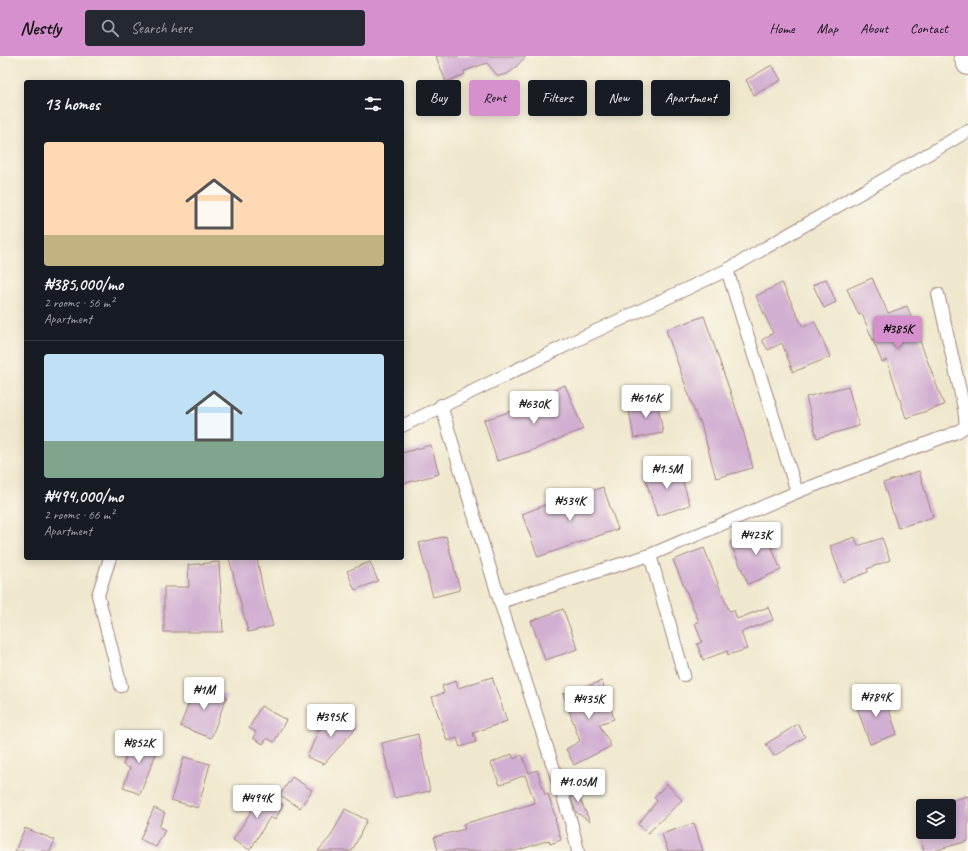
<!DOCTYPE html>
<meta charset="utf-8">
<style>
body{margin:0;font-family:Caveat,sans-serif;background:#242831;color:#f1f3f6;height:100vh;display:flex;flex-direction:column;font-size:15px;white-space:nowrap}
*{box-sizing:border-box;margin:0}
p{font-size:13px;color:#9ea1a6}
.icon{flex:none;width:22px;height:22px;fill:none;stroke:currentColor;stroke-width:2;stroke-linecap:round;stroke-linejoin:round}
.map{position:relative;flex:1;overflow:hidden}
.sheet{position:absolute;left:24px;top:24px;width:380px;height:480px;display:flex;flex-direction:column;background:#171b24;border-radius:4px;box-shadow:0 2px 10px #0003}
.sheet>*{flex:none}
.hud{position:absolute;left:416px;top:24px;width:380px;height:36px;display:flex;gap:8px}
.fabs{position:absolute;left:916px;top:743px;display:grid;gap:8px}
.fabs a{display:grid;place-items:center;width:40px;height:40px;border-radius:4px;background:#171b24;box-shadow:0 2px 10px #0003;font-size:20px}
.price{position:absolute;translate:-50% -34px;padding:0 9px;border-radius:4px;background:#fff;color:#222;font-size:13px;line-height:26px;filter:drop-shadow(0 1px 2px #0008)}
.price::after{content:'';position:absolute;left:50%;top:24px;width:12px;height:9px;margin-left:-6px;background:inherit;clip-path:polygon(0 0,100% 0,50% 100%)}
.price.active{background:#d690ce;color:#111}
ul{padding:0;list-style:none}
li{display:grid;align-content:center;gap:8px;height:212px;padding:0 20px}
li+li{border-top:1px solid #363941}
li span{display:grid;place-items:center;height:124px;border-radius:4px;color:#555}
li>.icon{margin-inline-start:auto}
span .icon{width:72px;height:72px;fill:#fffc;stroke-width:1}
li b{font-size:17px}
h2{display:flex;justify-content:space-between;align-items:center;height:48px;padding:0 20px;font-size:17px}
.chip{padding:0 14px;border-radius:4px;background:#171b24;box-shadow:0 2px 10px #0003;font-size:14px;line-height:36px}
.chip.active{background:#d690ce;color:#111}
header{display:flex;align-items:center;gap:24px;box-sizing:border-box;height:56px;padding:0 20px;background:#d690ce;color:#111}
header strong{font-size:19px}
nav{display:flex;gap:22px;margin-inline-start:auto;font-size:14px}
.search{width:280px;height:36px;background:#242831;display:flex;align-items:center;gap:10px;box-sizing:border-box;padding:0 14px;border-radius:4px;color:#9ea1a6;font-size:15px}
.map>svg:first-child{display:block}
.building{fill:#d1afd2}
.lines{fill:none;stroke-linecap:round;stroke-linejoin:round}
.street-casing{stroke:#9d847c;stroke-width:14}
.highway-casing{stroke:#9d847c;stroke-width:24}
.street{stroke:#fff;stroke-width:12}
.highway{stroke:#fff;stroke-width:22}
</style>
<header>
<strong>Nestly</strong>
<div class="search"><svg class="icon" aria-label="search" viewBox="0 0 24 24"><circle cx="10" cy="10" r="6"/><path d="M15 15l6 6"/></svg>Search here</div>
<nav><a>Home</a><a>Map</a><a>About</a><a>Contact</a></nav>
</header>
<div class="map">
<svg width="968" height="795" viewBox="0 0 968 795">
<rect width="100%" height="100%" fill="#fbf7ec"/>
<filter id="ink" filterUnits="userSpaceOnUse"><feTurbulence type="fractalNoise" baseFrequency=".025" numOctaves="2"/><feDisplacementMap in="SourceGraphic" scale="8" xChannelSelector="R" yChannelSelector="G"/><feConvolveMatrix kernelMatrix="1 2 1 2 8 2 1 2 1" color-interpolation-filters="sRGB"/></filter>
<filter id="wash" filterUnits="userSpaceOnUse"><feTurbulence type="fractalNoise" baseFrequency=".012" numOctaves="4" result="noise"/><feDisplacementMap in="SourceGraphic" scale="16" xChannelSelector="R" yChannelSelector="G"/><feGaussianBlur stdDeviation="0.9" result="paint"/><feColorMatrix in="noise" values="0 0 0 0 0 0 0 0 0 0 0 0 0 0 0 0 0 1.4 0 .05"/><feComposite in="paint" operator="in"/></filter>
<g filter="url(#wash)">
<rect width="100%" height="100%" fill="#f0e8ce"/>
<g id="blocks">
<!-- building -->
<g class="building">
<path d="M436 0H526L513 14 507 18 498 20 487 7 464 15 465 18 446 26Z"/>
<path d="M772 9 781 24 754 39 746 24Z"/>
<path d="M872 222 888 257 907 250 944 349 906 362 887 304 882 306 862 258 859 259 847 233Z"/>
<path d="M826 223 836 246 824 252 813 229Z"/>
<path d="M782 227 803 271 815 266 830 301 793 316 782 287 768 294 762 284 773 277 756 240Z"/>
<path d="M704 260 742 370 753 412 716 422 700 364 698 365 666 274Z"/>
<path d="M565 329 583 373 530 395 497 405 484 364 534 348 532 343Z"/>
<path d="M848 330 859 370 817 382 806 341Z"/>
<path d="M657 344 663 377 634 382 628 349Z"/>
<path d="M431 389 439 418 402 428V397Z"/>
<path d="M677 407 690 449 657 460 644 418Z"/>
<path d="M919 415 933 461 898 472 883 427Z"/>
<path d="M603 431 618 473 538 501 522 458 553 446 554 449Z"/>
<path d="M764 472 781 514 748 528 730 486Z"/>
<path d="M446 480 460 534 433 541 419 487Z"/>
<path d="M855 481 858 490 882 482 890 504 867 513 868 516 843 526 830 490Z"/>
<path d="M704 492 729 555 734 554 737 563 768 551 773 564 741 576 747 593 728 599 727 595 703 604 697 588 702 586 695 567 699 566 673 504Z"/>
<path d="M229 502H257L263 534 273 570 248 576Z"/>
<path d="M219 506 223 576H164V531H189L188 509Z"/>
<path d="M370 506 378 525 355 534 347 515Z"/>
<path d="M563 553 578 593 545 604 531 565Z"/>
<path d="M492 621 507 665 473 677 476 686 460 691 457 682 447 685 432 641 444 637 442 630 456 625 458 632Z"/>
<path d="M602 625 614 663 599 668 611 690 574 709 566 693 580 685 563 638Z"/>
<path d="M196 629 227 640 211 682 180 670Z"/>
<path d="M883 636 897 678 870 688 855 646Z"/>
<path d="M261 650 286 664 274 686 267 682 263 688 253 682 256 676 249 672Z"/>
<path d="M339 654 355 669V673L324 708 307 701 317 678V674H320Z"/>
<path d="M798 668 805 681 774 700 766 688Z"/>
<path d="M418 678 430 735 394 742 382 687Z"/>
<path d="M133 681 159 690 140 738 123 732 130 712 123 709Z"/>
<path d="M512 698 514 703 522 699 529 717 537 714 545 739 548 738 556 763H555L561 784 550 788 549 784 516 795H438L434 781 465 773 463 768 535 747 525 719 500 729 491 707Z"/>
<path d="M184 701 210 708 198 752 171 744Z"/>
<path d="M292 721 312 734 300 752 280 739Z"/>
<path d="M667 728 682 744 648 777 638 768 657 745 654 741Z"/>
<path d="M574 729 590 766 576 756 568 731Z"/>
<path d="M255 734 283 749 275 764 270 761 250 794 233 784 253 752 247 749Z"/>
<path d="M968 740V785L933 795H924L918 776H949V745Z"/>
<path d="M154 752 165 757 159 771 165 774 156 791 140 783Z"/>
<path d="M345 753 367 764 352 795H318L331 780Z"/>
<path d="M694 767 703 795H668L662 778Z"/>
<path d="M25 772 55 784 50 795H15Z"/>
</g>
</g>
</g>
<g filter="url(#ink)">
<use href="#blocks" fill-opacity="0" stroke="#9d847c" stroke-width="1"/>
<g class="lines">
<defs>
<g id="street">
<path d="M727 214 797 436"/>
<path d="M441 349 500 546 571 766 578 795"/>
<path d="M402 370 581 282 727 214 968 75"/>
<path d="M650 499 684 619"/>
<path d="M110 502 98 539 121 630"/>
<path d="M500 546 650 499 797 436 957 376 966 370 964 352 938 238"/>
</g>
<path id="highway" d="M965 0 968 8"/>
</defs>
<!-- street casing -->
<use href="#street" class="street-casing"/>
<!-- highway casing -->
<use href="#highway" class="highway-casing"/>
<!-- street -->
<use href="#street" class="street"/>
<!-- highway -->
<use href="#highway" class="highway"/>
</g>
</g>
</svg>
<div class="fabs">
<a><svg class="icon" aria-label="layers" viewBox="0 0 24 24"><path d="M12 4l9 5-9 5-9-5zM3 14l9 5 9-5"/></svg></a>
</div>
<b class="price active" style="left:898px;top:294px">₦385K</b>
<b class="price" style="left:646px;top:363px">₦616K</b>
<b class="price" style="left:534px;top:369px">₦630K</b>
<b class="price" style="left:667px;top:434px">₦1.5M</b>
<b class="price" style="left:570px;top:466px">₦534K</b>
<b class="price" style="left:756px;top:500px">₦423K</b>
<b class="price" style="left:204px;top:655px">₦1M</b>
<b class="price" style="left:876px;top:662px">₦784K</b>
<b class="price" style="left:589px;top:664px">₦435K</b>
<b class="price" style="left:331px;top:682px">₦395K</b>
<b class="price" style="left:139px;top:708px">₦852K</b>
<b class="price" style="left:578px;top:747px">₦1.05M</b>
<b class="price" style="left:257px;top:763px">₦494K</b>
<div class="hud">
<a class="chip">Buy</a>
<a class="chip active">Rent</a>
<a class="chip">Filters</a>
<a class="chip">New</a>
<a class="chip">Apartment</a>
</div>
<section class="sheet">
<h2>13 homes<svg class="icon" aria-label="filters" viewBox="0 0 24 24"><path d="M4 7h16M4 17h16"/><circle cx="9" cy="7" r="2"/><circle cx="15" cy="17" r="2"/></svg></h2>
<ul>
<li><span style="background:linear-gradient(#ffd9b3 75%,#c2b280 0)"><svg class="icon" aria-label="home" viewBox="0 0 24 24"><path d="M3 11l9-7 9 7M6 9v11h12V9"/></svg></span><div><b>₦385,000/mo</b><p>2 rooms · 56 m²</p><p>Apartment</p></div></li>
<li><span style="background:linear-gradient(#bfe0f5 70%,#7fa58c 0)"><svg class="icon" aria-label="home" viewBox="0 0 24 24"><path d="M3 11l9-7 9 7M6 9v11h12V9"/></svg></span><div><b>₦494,000/mo</b><p>2 rooms · 66 m²</p><p>Apartment</p></div></li>
</ul>
</section>
</div>
